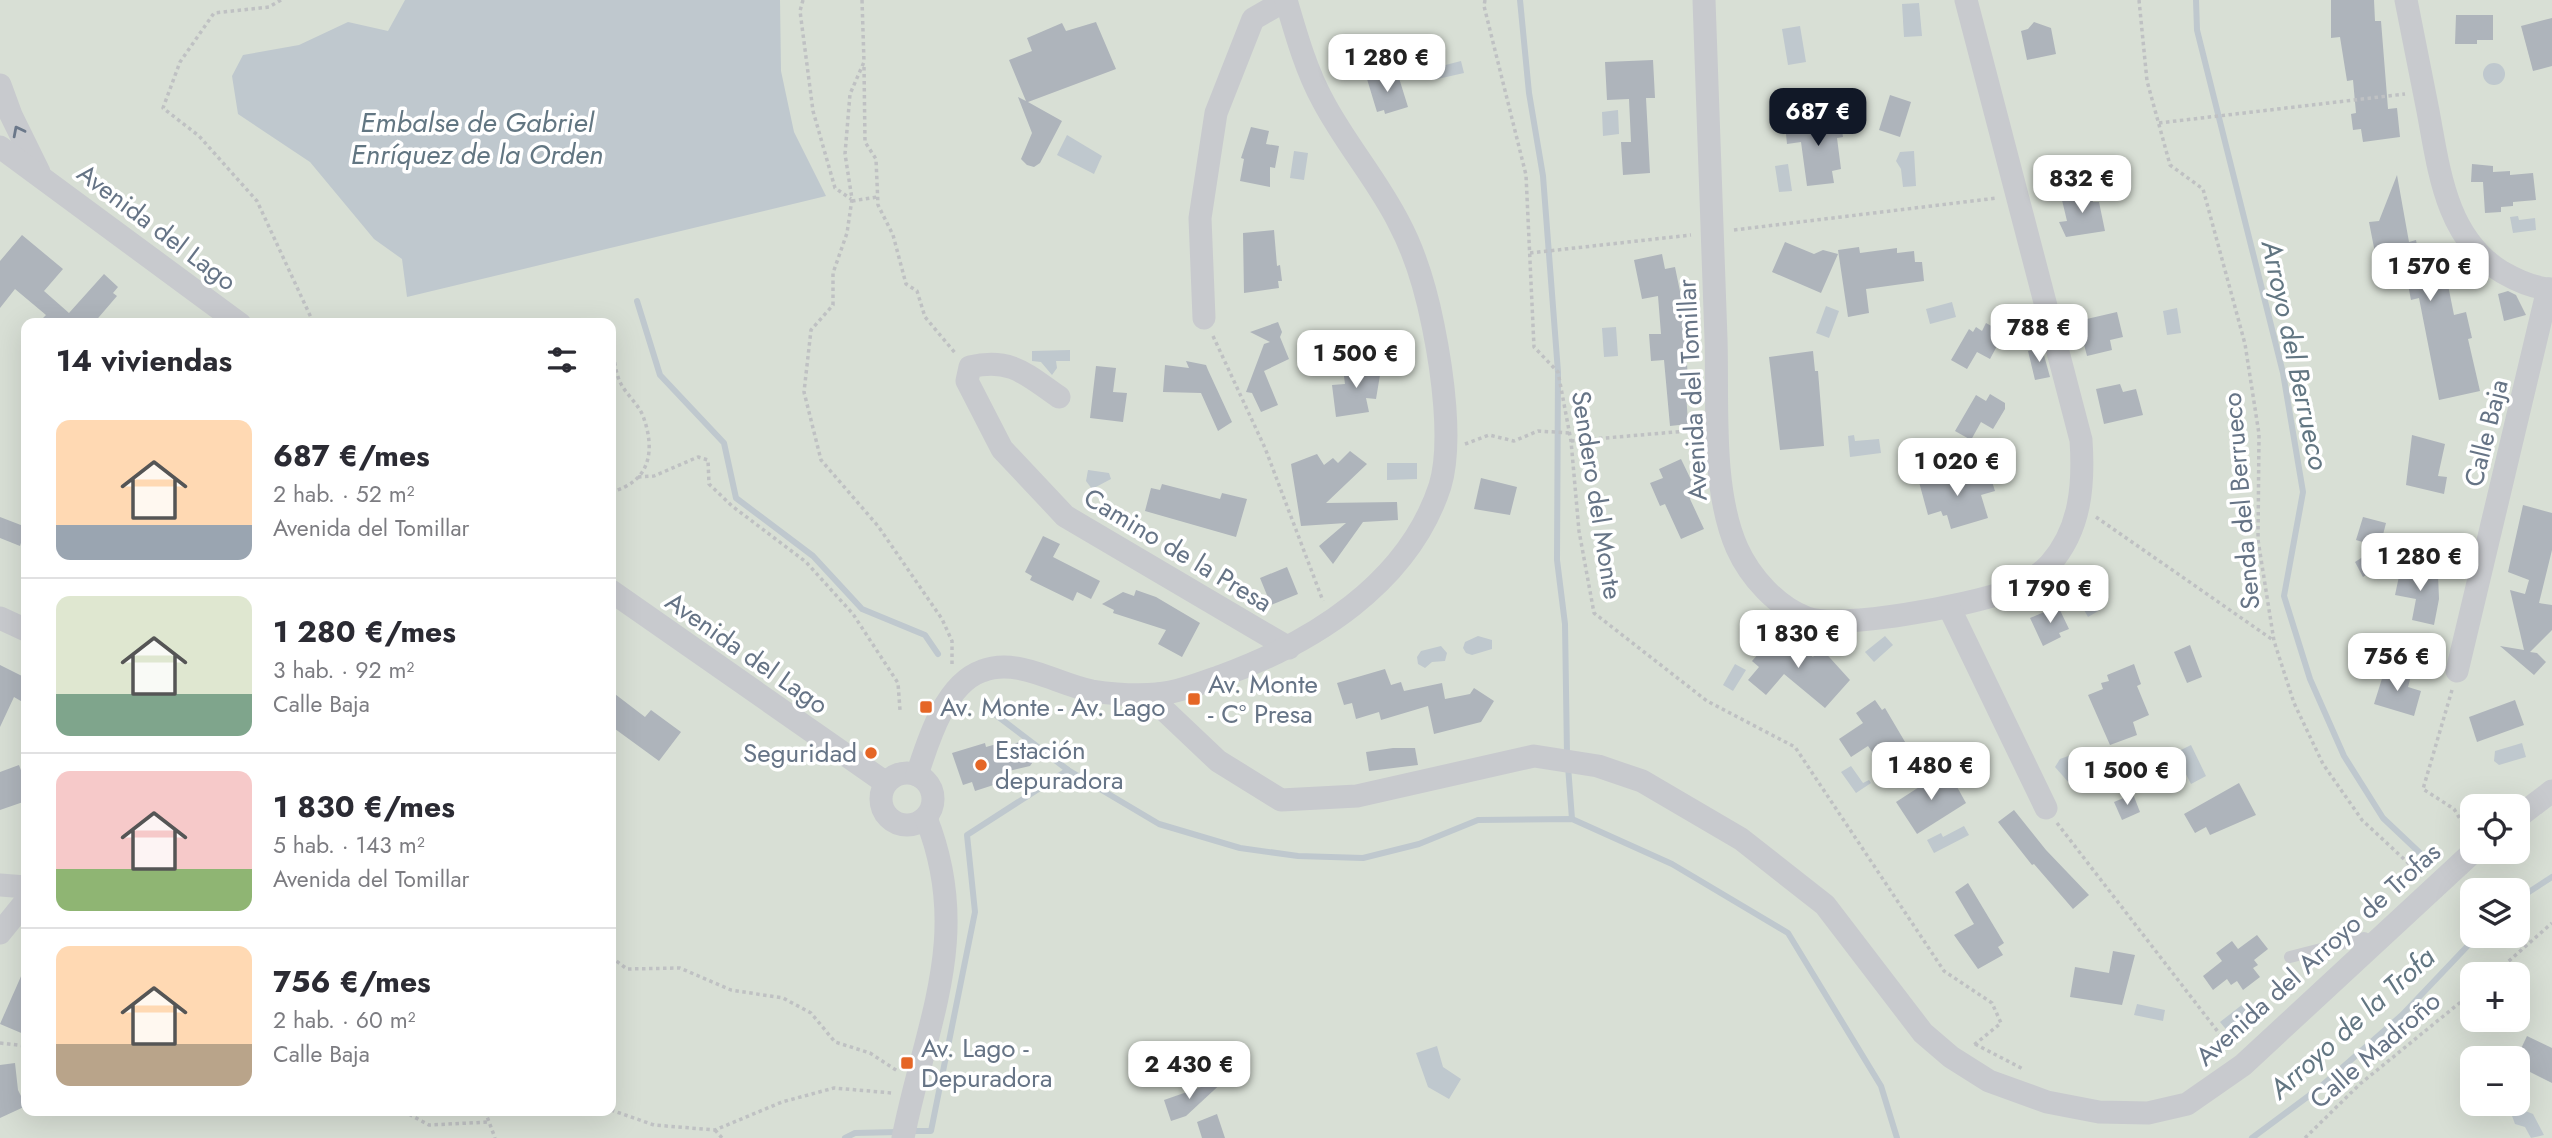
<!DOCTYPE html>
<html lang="es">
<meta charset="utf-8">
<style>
body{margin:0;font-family:Jost,sans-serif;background:#f7f7f7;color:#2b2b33;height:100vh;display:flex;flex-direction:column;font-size:26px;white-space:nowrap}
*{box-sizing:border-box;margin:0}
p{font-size:23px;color:#7c7c81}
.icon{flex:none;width:38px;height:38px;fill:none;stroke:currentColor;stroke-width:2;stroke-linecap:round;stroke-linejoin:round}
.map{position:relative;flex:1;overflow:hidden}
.sheet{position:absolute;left:21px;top:318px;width:595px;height:798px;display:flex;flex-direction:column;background:#fff;border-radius:14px;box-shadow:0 7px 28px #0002}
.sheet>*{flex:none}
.fabs{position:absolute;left:2460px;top:794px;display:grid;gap:14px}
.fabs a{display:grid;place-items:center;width:70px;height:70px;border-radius:14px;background:#fff;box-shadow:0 7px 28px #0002;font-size:35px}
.price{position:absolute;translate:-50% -60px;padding:0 16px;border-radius:14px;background:#fff;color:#222;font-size:23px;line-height:46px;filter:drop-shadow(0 2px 4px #0008)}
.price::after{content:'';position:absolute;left:50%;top:42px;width:21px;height:16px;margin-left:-10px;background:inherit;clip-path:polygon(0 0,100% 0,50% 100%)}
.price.selected{background:#111827;color:#fff}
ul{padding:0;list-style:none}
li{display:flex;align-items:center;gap:21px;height:175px;padding:0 35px}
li+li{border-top:2px solid #e1e1e2}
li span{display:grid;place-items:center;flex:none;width:196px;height:140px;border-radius:14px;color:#555}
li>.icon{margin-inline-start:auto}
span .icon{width:84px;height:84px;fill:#fffc;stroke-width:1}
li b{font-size:30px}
h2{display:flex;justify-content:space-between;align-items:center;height:84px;padding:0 35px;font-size:30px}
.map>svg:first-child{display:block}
.green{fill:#d8dfd5;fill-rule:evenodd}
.water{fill:#bfc8ce}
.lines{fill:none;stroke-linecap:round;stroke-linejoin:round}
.stream{stroke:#bfc8ce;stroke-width:6}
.building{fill:#aeb4bb}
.path{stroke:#bfc1c3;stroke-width:3.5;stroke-dasharray:3.5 3.5;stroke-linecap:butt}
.service{stroke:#c8cace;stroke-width:12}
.minor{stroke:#c8cace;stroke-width:23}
.oneway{stroke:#6b788a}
.poi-dot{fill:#e56626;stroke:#fff;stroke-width:2.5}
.labels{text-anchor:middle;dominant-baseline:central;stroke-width:7;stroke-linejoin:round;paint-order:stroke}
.street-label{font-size:26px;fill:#667486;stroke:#fff}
.poi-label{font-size:26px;fill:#667486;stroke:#fff;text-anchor:start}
.water-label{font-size:28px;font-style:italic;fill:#627682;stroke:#fff}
</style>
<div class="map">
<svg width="2552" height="1138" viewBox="0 0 2552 1138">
<rect width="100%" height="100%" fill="#f7f7f4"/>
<!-- green -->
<path class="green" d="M0 0H2552V1138H0ZM26 324H611V1111H26ZM2473 807H2518V852H2473ZM2473 891H2518V936H2473ZM2473 975H2518V1020H2473ZM2473 1059H2518V1104H2473Z"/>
<!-- water -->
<g class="water">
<path d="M405 0H780L781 71 794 132 826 196 407 297 402 259 374 239 310 162 238 114 232 76 243 55 299 45 348 22 388 31Z"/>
<path d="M1919 3 1922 36 1904 37 1902 4Z"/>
<path d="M1800 26 1806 62 1788 65 1782 29Z"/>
<path d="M1461 61 1464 73 1433 80 1430 69Z"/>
<circle cx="2494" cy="74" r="11"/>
<path d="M1618 110 1619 134 1603 136 1602 112Z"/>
<path d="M1067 135 1102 156 1094 174 1057 155Z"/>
<path d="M1294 151 1308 153 1304 180 1290 178Z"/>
<path d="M1914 151 1916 186 1903 187 1901 169 1896 161 1900 152Z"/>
<path d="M1788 164 1792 191 1779 192 1775 166Z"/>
<path d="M2518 216 2519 220 2535 218 2536 230 2513 233 2510 217Z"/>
<path d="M1952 302 1956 317 1930 324 1926 309Z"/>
<path d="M1826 306 1839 311 1829 338 1816 333Z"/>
<path d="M2177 308 2181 333 2167 335 2163 311Z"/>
<path d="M1616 327 1618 356 1604 357 1602 328Z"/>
<path d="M1070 350V361H1056L1057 368 1052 375 1041 362 1032 361V351Z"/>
<path d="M1854 435 1855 441 1879 439 1881 453 1850 457 1848 436Z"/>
<path d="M1387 463H1417V479L1387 480Z"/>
<path d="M1088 470 1109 473 1111 479 1092 489 1086 481Z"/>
<path d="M2086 585 2100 610 2088 617 2074 592Z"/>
<path d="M1478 636 1492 640V649L1472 655 1466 653 1463 648 1465 642Z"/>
<path d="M1885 636 1893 645 1874 662 1865 652Z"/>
<path d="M1441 646 1447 653 1445 661 1432 662 1425 668 1418 664 1417 657 1421 651Z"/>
<path d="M1735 664 1746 670 1733 691 1723 685Z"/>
<path d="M2522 743 2526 757 2499 765 2494 761 2495 751Z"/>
<path d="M2191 745 2206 776 2191 784 2175 753Z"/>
<path d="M2071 755 2090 782 2070 784 2055 767 2060 759Z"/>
<path d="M1851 766 1863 783 1869 780 1871 783 1856 793 1841 772Z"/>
<path d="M1964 826 1969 835 1934 853 1927 840 1941 833 1943 837Z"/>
<path d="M2137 1004 2165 1010 2163 1021 2134 1015Z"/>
<path d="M2243 1004 2251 1015 2229 1033 2220 1022Z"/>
<path d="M1437 1046 1443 1067 1461 1079 1449 1099 1428 1087 1416 1053Z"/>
<path d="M2518 1108 2533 1114 2544 1135 2531 1138 2525 1127 2515 1124 2511 1113Z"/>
</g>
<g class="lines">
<!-- stream -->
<g class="stream">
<path d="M1520 0 1529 93 1543 176 1558 372 1557 560 1565 624 1567 755"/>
<path d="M2196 0 2197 30 2283 373 2303 492 2284 596 2310 679 2344 756 2383 818 2420 853"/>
<path d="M637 301 660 375 724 443 736 498 813 556 862 609 925 635 938 654"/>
<path d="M992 712 1068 770 1159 824 1240 848 1298 856 1363 858 1419 844 1478 820 1572 819 1672 864 1788 933 1881 1086 1897 1138"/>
<path d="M1568 766 1572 819"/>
<path d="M2518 899 2552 877"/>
<path d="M909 1131H931L975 912 967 835 1068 770"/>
<path d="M845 1138 855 1133 898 1132"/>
<path d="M2252 1138 2318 1089 2402 1015 2477 936"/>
</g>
</g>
<!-- building -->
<g class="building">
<path d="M2331 0H2374L2375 21H2381L2388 109 2397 108 2400 137 2363 142 2361 129 2353 130 2351 114 2356 113 2353 80 2347 81 2340 37 2331 38Z"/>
<path d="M2456 15H2493V40H2477V44H2455Z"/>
<path d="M2552 18V66L2533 71 2521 26Z"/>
<path d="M1096 22 1116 69 1028 102 1062 121 1040 163 1034 167 1027 165 1021 159 1032 133 1018 97 1026 101 1009 60 1032 51 1027 38 1062 23 1066 31Z"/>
<path d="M2034 22 2051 28 2056 54 2027 60 2021 31 2028 29Z"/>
<path d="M1653 60 1655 98H1646L1650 173 1623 175 1621 142H1631L1629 99 1607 100 1605 62Z"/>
<path d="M1385 74 1387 81 1399 78 1408 107 1385 114 1384 110 1377 112 1367 79Z"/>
<path d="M1890 95 1911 102 1900 137 1879 130Z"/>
<path d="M1840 117 1843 137 1837 138 1841 169 1832 171 1834 183 1807 186 1801 142 1787 144 1785 124Z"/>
<path d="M1251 127 1269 131 1266 144 1279 146 1275 168 1270 167V187L1240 181 1244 159 1241 158Z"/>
<path d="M2472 164 2493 166V172L2510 171V175L2533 173 2536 200 2513 202V206L2501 207V212L2485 213 2483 182H2471Z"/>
<path d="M2397 175 2409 242 2416 240 2421 267 2449 262 2452 279 2447 280 2454 315 2466 312 2472 338 2468 339 2480 391 2439 400 2419 298 2411 300 2402 253 2376 258 2369 222 2379 221Z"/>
<path d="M2091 191 2093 202H2099L2105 231 2066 237 2059 222 2067 221 2061 196Z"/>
<path d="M1274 230 1277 266 1280 265 1282 281H1278L1279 288 1244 293 1243 233Z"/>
<path d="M22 235 63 269 44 291 69 313 104 274 118 287 113 293 117 296 93 324H37L46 315 15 289 0 308V261Z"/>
<path d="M1785 242 1814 254 1823 250 1838 254 1821 293 1772 272Z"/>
<path d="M1859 247 1860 253 1897 248V253L1914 251 1915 262H1922L1924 281 1866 289 1869 313 1848 317 1838 250Z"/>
<path d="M1662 254 1665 269 1675 267 1682 301 1689 390 1686 391 1688 424 1670 426 1664 360 1651 361 1649 334H1661L1658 296 1642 299 1634 260Z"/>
<path d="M2508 291 2516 295 2526 315 2504 321 2498 294Z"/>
<path d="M2117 312 2123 337 2110 340 2112 350 2087 356 2078 321Z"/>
<path d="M1278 322 1282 332 1280 337 1289 359 1264 371 1278 405 1261 412 1252 393 1246 392 1264 344 1270 342 1250 332Z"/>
<path d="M1986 323 2004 333 1990 359 1977 352 1967 369 1951 360 1969 329 1973 332 1976 327 1982 331Z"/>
<path d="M2042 348 2050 377 2035 380 2028 351Z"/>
<path d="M1813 351 1815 371H1818L1824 446 1780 450 1769 357Z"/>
<path d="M1186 361 1206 365 1208 370 1232 422 1218 431 1201 393 1163 392 1165 365 1189 368Z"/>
<path d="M1378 363 1380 375 1376 399 1366 398 1369 412 1336 417 1332 385 1345 384 1343 368Z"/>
<path d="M1096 366 1116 368 1113 392 1127 393 1123 422 1090 418Z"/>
<path d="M2120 384 2123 392 2136 389 2143 415 2104 424 2096 389Z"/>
<path d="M1990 394 2005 403V409L1993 429 1981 422 1971 440 1955 431 1976 395 1986 401Z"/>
<path d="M2412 435 2445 444 2438 476 2447 477 2444 494 2406 485Z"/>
<path d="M1350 451 1367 464 1326 503 1397 502 1398 520 1363 522 1333 564 1319 546 1346 523 1301 526 1291 464 1317 454 1324 465 1333 458 1338 463Z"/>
<path d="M1681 459 1694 486 1690 499 1704 529 1681 539 1665 504 1660 506 1650 483 1663 478 1659 469Z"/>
<path d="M1957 471 1961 484 1990 475 1995 491 1981 495 1988 518 1951 529 1947 515 1943 516 1941 511 1928 515 1919 482Z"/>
<path d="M1481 478 1517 487 1510 515 1474 509Z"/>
<path d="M1162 484 1220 499 1222 493 1247 499 1236 537 1145 511 1151 488 1160 490Z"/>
<path d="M2523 505 2552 513V550L2539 603 2552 605V630L2530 652 2537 653 2546 662 2534 675 2500 646 2524 650 2510 590 2525 594 2529 580 2508 572Z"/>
<path d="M0 517 26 527 20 546 0 538Z"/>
<path d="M2363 517 2386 523 2374 570 2363 577 2355 562 2378 547 2356 540Z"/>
<path d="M1043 536 1060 544 1053 557 1100 581 1091 599 1077 592 1073 601 1030 580 1032 576 1025 572Z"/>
<path d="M1287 567 1298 594 1271 605 1260 578Z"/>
<path d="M2401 567 2438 575 2439 599 2434 625 2412 620 2416 599 2395 595Z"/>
<path d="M1136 590 1156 597 1200 623 1182 657 1158 644 1166 630 1113 613 1114 610 1102 604 1123 592 1134 596Z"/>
<path d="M2058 606 2069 629 2059 633 2061 637 2043 646 2030 618Z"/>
<path d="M1777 633 1813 657 1821 648 1850 680 1825 708 1784 674 1766 695 1748 680 1759 667 1752 661Z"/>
<path d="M2190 645 2202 677 2187 683 2174 652Z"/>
<path d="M2134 664 2141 684 2137 686 2149 715 2133 722 2137 735 2110 745 2088 695 2103 689 2101 683 2109 681 2107 675Z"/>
<path d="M0 665 26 678V704L14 697 0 727Z"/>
<path d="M1385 669 1391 685 1401 682 1404 691 1442 683 1445 699 1470 694 1474 688 1494 701 1481 722 1434 734 1428 706 1381 720 1379 712 1356 719 1352 703 1344 705 1337 683Z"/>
<path d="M2385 669 2411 676 2408 687 2421 691 2414 716 2374 704Z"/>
<path d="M611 691 645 717 651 710 681 732 659 761 611 726Z"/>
<path d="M1875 700 1882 710 1885 708 1908 747 1881 765 1868 746 1851 757 1839 739 1863 723 1856 713Z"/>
<path d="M2515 700 2524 725 2477 742 2469 717Z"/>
<path d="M1024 741 1035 751V759L1030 766 1009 771 1012 779 975 791 972 782 963 785 952 753 985 743 986 747 1000 743 1001 747Z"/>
<path d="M1393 748H1415L1418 765 1369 771 1366 752Z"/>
<path d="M19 765 22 773 26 771V801L0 810V772Z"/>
<path d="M1947 769 1966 803 1917 834 1896 802Z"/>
<path d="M2239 783 2256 815 2210 835 2206 827 2195 833 2184 814Z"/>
<path d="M2133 794 2140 812 2122 820 2114 802Z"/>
<path d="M2014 810 2046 850 2089 895 2073 909 2034 864 2032 865 1998 822Z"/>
<path d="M1968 883 2004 943 1998 947 2003 955 1978 969 1954 935 1974 924 1955 892Z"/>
<path d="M2257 935 2268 949 2254 960 2258 965 2253 968 2260 977 2243 990 2237 981 2231 985 2227 979 2213 990 2203 976 2222 961 2216 953 2232 941 2238 949Z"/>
<path d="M2113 951 2135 955 2122 1005 2070 997 2075 967 2109 973Z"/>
<path d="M26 965V1035L0 1024Z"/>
<path d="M2527 1036 2552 1048V1083L2518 1066V1055Z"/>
<path d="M15 1063 18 1090 26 1106 0 1118V1065Z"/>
<path d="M1227 1078 1186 1116 1171 1121 1164 1100Z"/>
<path d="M1217 1114 1225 1138H1202L1197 1122Z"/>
</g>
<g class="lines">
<!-- path -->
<g class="path">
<path d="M281 0 269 7 214 13 180 62 163 108 199 136 257 201 314 324"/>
<path d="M803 0 800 11 813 111 835 188 851 199"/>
<path d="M862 0 864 62 850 94 845 154 852 199 847 233 833 273V305L811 330 804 392 821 460 878 526 942 619 952 641V665"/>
<path d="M1485 0 1484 6 1526 175 1534 347 1558 372 1571 441 1579 531 1594 613 1707 701 1795 747 1944 971 1992 1003 2001 1023 1974 1045"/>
<path d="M2139 0 2147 81 2170 165 2203 189 2245 344 2259 434 2258 540 2274 641 2294 703 2323 764 2362 820 2420 874"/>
<path d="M864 67 865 142 876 159 878 205 893 235 906 284 917 291 925 317 956 354"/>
<path d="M2159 123 2405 94"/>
<path d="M852 201 877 197"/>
<path d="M1734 230 1997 198"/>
<path d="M1530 253 1691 235"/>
<path d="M1213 336 1265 448 1323 601"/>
<path d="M1571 441 1698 430"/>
<path d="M1465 444 1489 435 1514 441 1538 431 1570 433"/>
<path d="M638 477 654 476 698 457 708 460 709 484 732 506 806 562 853 614 898 683 900 710"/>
<path d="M611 492C650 482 656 451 643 416 638 404 627 395 621 384 615 373 614 355 611 342"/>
<path d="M2096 517 2273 640"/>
<path d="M2452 690 2423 789 2454 809 2468 832"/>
<path d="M2057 823 2232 1050"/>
<path d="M611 957 627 969 680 968 731 990 783 998 811 1013 835 1042 870 1053 899 1072"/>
<path d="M2493 975 2552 923"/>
<path d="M0 1043 26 1046"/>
<path d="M1975 1044 2023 1069"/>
<path d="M611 1110 654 1125 715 1130 782 1102 834 1088 892 1093"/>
<path d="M403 1111 429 1125 489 1122"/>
<path d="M485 1111 495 1138"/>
<path d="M715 1130 722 1138"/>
<path d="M2305 1138 2360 1084 2473 992"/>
</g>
<!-- service -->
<path class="service" d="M2290 957 2364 938 2375 943"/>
<!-- minor -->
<g class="minor">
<path d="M1704 0C1708 113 1712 226 1716 339 1718 403 1711 489 1737 548 1750 577 1777 607 1807 618 1840 630 1970 605 2005 592 2020 586 2039 576 2050 564 2081 529 2084 484 2081 440L1966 0"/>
<path d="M2406 0C2413 37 2421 74 2428 111 2439 170 2446 238 2502 272 2516 280 2535 289 2552 289"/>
<path d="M0 85 11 115 39 172"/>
<path d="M0 147 240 324"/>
<path d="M1204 318 1200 218 1216 113 1253 19 1286 0"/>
<path d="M1059 397C1027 375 1011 357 970 367L967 381 1002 449 1065 516 1289 648"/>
<path d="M611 591 886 783"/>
<path d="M1949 607 2046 808"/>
<path d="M0 618 26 630"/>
<path d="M2457 671 2548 289"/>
<path d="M1158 694 1162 708 1218 761 1281 800 1357 796 1534 756 1598 766 1642 781 1741 839 1825 905 1923 1033 1951 1057 1989 1081 2047 1102 2099 1112 2148 1113 2187 1104 2243 1065 2473 852"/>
<circle cx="907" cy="799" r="26"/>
<path d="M917 775C928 741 945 684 982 671 1018 657 1056 684 1092 691 1112 694 1137 696 1157 694 1179 692 1201 683 1221 676 1312 643 1408 584 1440 486 1453 443 1442 369 1433 325 1426 290 1416 255 1399 223 1378 181 1345 143 1323 101 1306 70 1296 34 1286 0"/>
<path d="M2518 817 2552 791"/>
<path d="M0 885 26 887"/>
<path d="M0 933 26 901"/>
<path d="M903 1138C926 1022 973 936 926 818"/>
</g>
</g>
<!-- one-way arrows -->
<defs><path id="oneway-chevron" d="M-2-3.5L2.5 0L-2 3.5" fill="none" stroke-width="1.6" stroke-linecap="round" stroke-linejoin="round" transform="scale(1.75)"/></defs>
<use class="oneway" href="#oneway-chevron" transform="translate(18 131) rotate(-117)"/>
<!-- markers -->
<g class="poi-dot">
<rect x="1187" y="692" width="14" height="14" rx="3.5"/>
<rect x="919" y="700" width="14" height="14" rx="3.5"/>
<circle cx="871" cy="753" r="7"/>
<circle cx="981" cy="765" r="7"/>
<rect x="900" y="1056" width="14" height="14" rx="3.5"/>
</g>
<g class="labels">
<!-- street labels -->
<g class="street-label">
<text transform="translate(157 227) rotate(37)">Avenida del Lago</text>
<text transform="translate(1692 390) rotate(-93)">Avenida del Tomillar</text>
<text transform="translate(2486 433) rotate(-76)">Calle Baja</text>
<text transform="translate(1597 495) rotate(81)">Sendero del Monte</text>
<text transform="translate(2241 501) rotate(-95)">Senda del Berrueco</text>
<text transform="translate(1178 550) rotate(31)">Camino de la Presa</text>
<text transform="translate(747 653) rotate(35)">Avenida del Lago</text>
<text transform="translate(2318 954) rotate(-42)">Avenida del Arroyo de Trofas</text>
<text transform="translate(2375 1050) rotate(-41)">Calle Madroño</text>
</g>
<!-- poi labels -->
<g class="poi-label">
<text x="1208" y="684">Av. Monte<tspan x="1208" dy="30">- Cº Presa</tspan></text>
<text x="940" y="707">Av. Monte - Av. Lago</text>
<text x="995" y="750">Estación<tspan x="995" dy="30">depuradora</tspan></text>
<text x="857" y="753" text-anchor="end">Seguridad</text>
<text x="921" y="1048">Av. Lago -<tspan x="921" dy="30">Depuradora</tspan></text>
</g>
<!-- water labels -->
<g class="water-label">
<text x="477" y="122">Embalse de Gabriel<tspan x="477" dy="32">Enríquez de la Orden</tspan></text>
<text transform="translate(2295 355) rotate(78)">Arroyo del Berrueco</text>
<text transform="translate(2352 1023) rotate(-42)">Arroyo de la Trofa</text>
</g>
</g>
</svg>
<div class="fabs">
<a><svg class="icon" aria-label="locate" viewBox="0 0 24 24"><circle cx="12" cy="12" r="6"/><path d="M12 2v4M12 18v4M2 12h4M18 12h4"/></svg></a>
<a><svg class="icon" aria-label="layers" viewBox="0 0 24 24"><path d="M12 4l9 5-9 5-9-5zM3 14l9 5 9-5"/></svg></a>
<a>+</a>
<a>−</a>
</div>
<b class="price" style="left:1387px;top:94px">1 280 €</b>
<b class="price selected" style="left:1818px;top:148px">687 €</b>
<b class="price" style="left:2082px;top:215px">832 €</b>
<b class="price" style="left:2430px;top:303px">1 570 €</b>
<b class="price" style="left:2039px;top:364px">788 €</b>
<b class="price" style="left:1356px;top:390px">1 500 €</b>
<b class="price" style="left:1957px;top:498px">1 020 €</b>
<b class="price" style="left:2420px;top:593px">1 280 €</b>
<b class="price" style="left:2050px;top:625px">1 790 €</b>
<b class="price" style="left:1798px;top:670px">1 830 €</b>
<b class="price" style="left:2397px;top:693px">756 €</b>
<b class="price" style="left:1931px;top:802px">1 480 €</b>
<b class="price" style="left:2127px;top:807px">1 500 €</b>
<b class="price" style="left:1189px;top:1101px">2 430 €</b>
<section class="sheet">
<h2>14 viviendas<svg class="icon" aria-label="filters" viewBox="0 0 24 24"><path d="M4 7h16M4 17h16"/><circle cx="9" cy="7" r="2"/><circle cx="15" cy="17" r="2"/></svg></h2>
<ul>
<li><span style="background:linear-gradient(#ffd9b3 75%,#9aa5b1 0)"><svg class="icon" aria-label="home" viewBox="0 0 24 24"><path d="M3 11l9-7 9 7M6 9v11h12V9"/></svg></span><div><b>687 €/mes</b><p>2 hab. · 52 m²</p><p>Avenida del Tomillar</p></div></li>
<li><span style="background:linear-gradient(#dfe7d0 70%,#7fa58c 0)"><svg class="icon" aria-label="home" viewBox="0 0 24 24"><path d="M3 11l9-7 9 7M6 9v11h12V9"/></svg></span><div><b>1 280 €/mes</b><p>3 hab. · 92 m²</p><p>Calle Baja</p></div></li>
<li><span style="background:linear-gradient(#f6c9c9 70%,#8fb573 0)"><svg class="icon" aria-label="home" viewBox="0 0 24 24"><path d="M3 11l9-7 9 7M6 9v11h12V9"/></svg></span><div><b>1 830 €/mes</b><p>5 hab. · 143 m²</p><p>Avenida del Tomillar</p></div></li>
<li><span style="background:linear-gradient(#ffd9b3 70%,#b9a48a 0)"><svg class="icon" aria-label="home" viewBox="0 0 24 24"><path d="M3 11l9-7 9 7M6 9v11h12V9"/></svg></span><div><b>756 €/mes</b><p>2 hab. · 60 m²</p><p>Calle Baja</p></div></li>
</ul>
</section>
</div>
